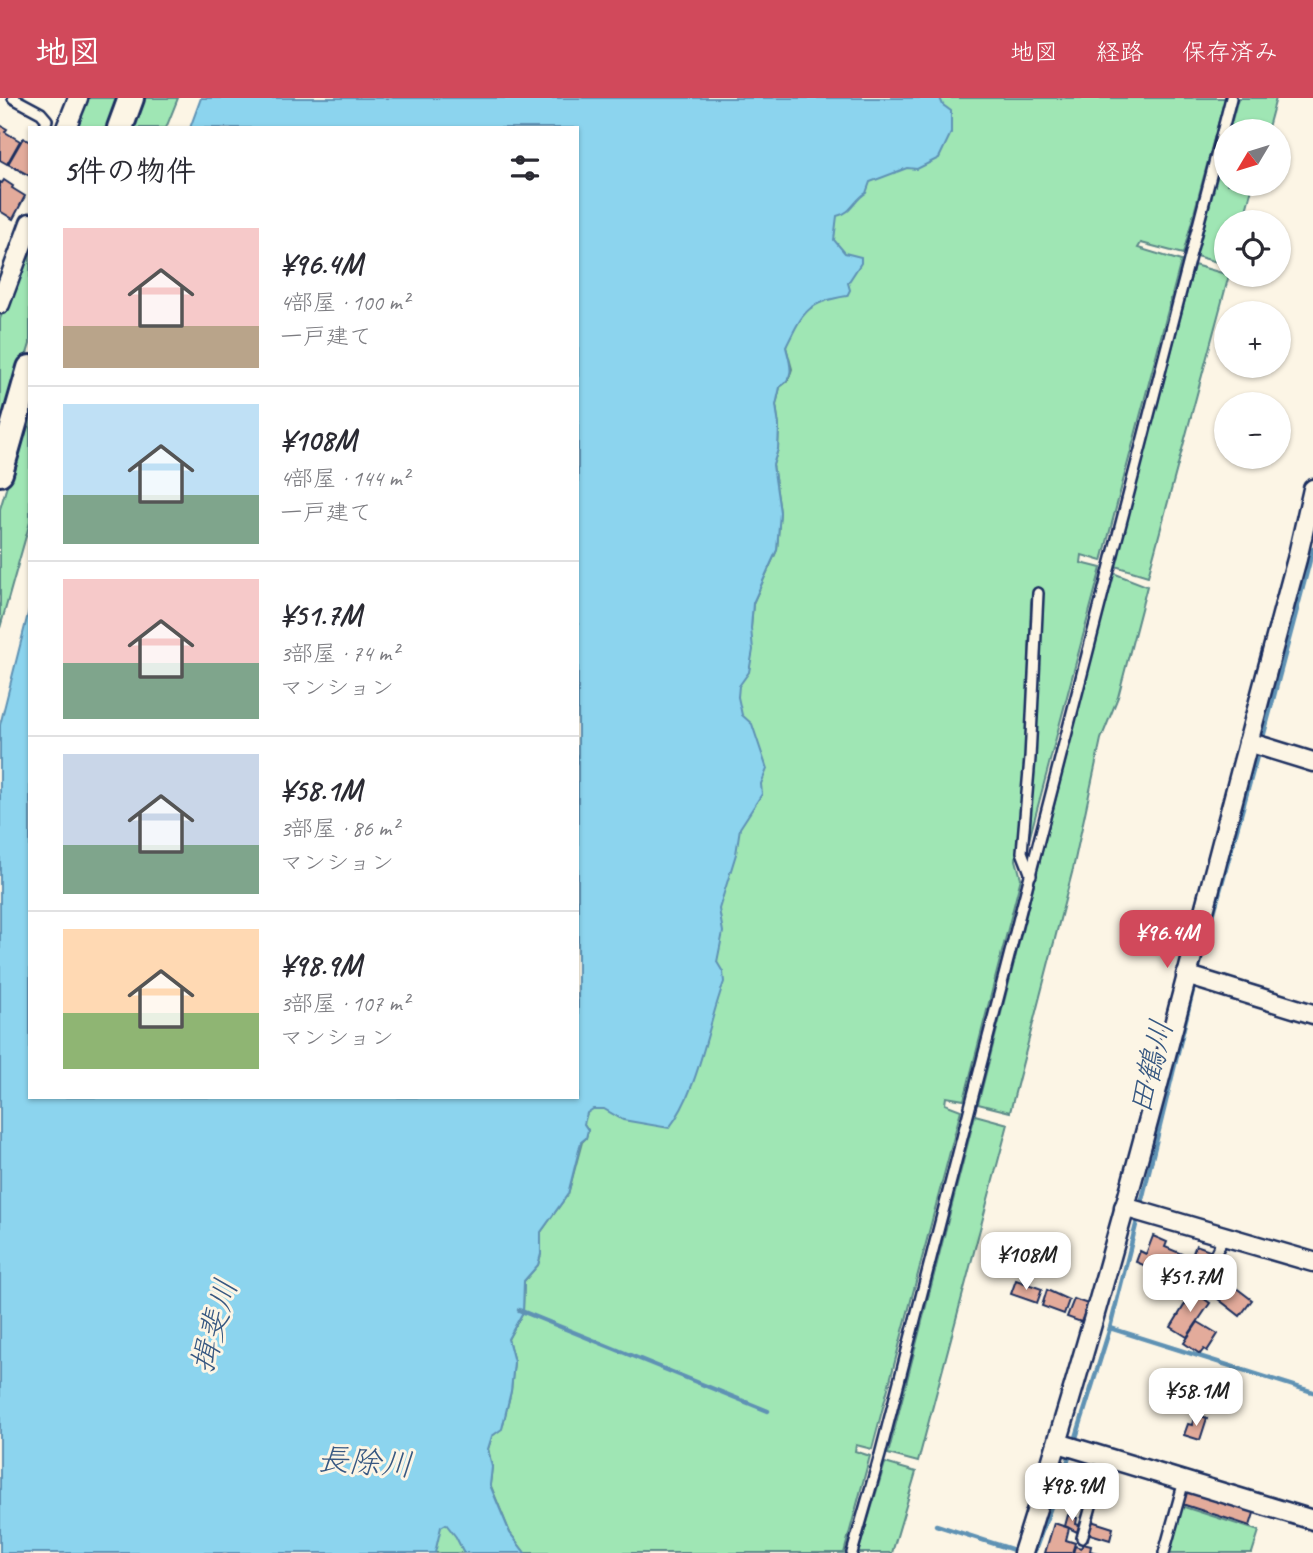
<!DOCTYPE html>
<html lang="ja">
<meta charset="utf-8">
<style>
body{margin:0;font-family:Caveat,"Klee One",sans-serif;background:#f2f2f3;color:#2b2b33;height:100vh;display:flex;flex-direction:column;font-size:26px;white-space:nowrap}
*{box-sizing:border-box;margin:0}
p{font-size:23px;color:#7c7c81}
.icon{flex:none;width:38px;height:38px;fill:none;stroke:currentColor;stroke-width:2;stroke-linecap:round;stroke-linejoin:round}
.map{position:relative;flex:1;overflow:hidden}
.drawer{position:absolute;left:28px;top:28px;width:551px;height:973px;display:flex;flex-direction:column;background:#fff;border-radius:0px;box-shadow:0 2px 5px #0004}
.drawer>*{flex:none}
.needle{width:46px;rotate:232deg}
.fabs{position:absolute;left:1214px;top:21px;display:grid;gap:14px}
.fabs a{display:grid;place-items:center;width:77px;height:77px;border-radius:50%;background:#fff;box-shadow:0 2px 5px #0004;font-size:35px}
.price{position:absolute;translate:-50% -60px;padding:0 16px;border-radius:14px;background:#fff;color:#222;font-size:23px;line-height:46px;filter:drop-shadow(0 2px 4px #0008)}
.price::after{content:'';position:absolute;left:50%;top:42px;width:21px;height:16px;margin-left:-10px;background:inherit;clip-path:polygon(0 0,100% 0,50% 100%)}
.price.on{background:#d1495b;color:#fff}
ul{padding:0;list-style:none}
li{display:flex;align-items:center;gap:21px;height:175px;padding:0 35px}
li+li{border-top:2px solid #e1e1e2}
li span{display:grid;place-items:center;flex:none;width:196px;height:140px;border-radius:0px;color:#555}
li>.icon{margin-inline-start:auto}
span .icon{width:84px;height:84px;fill:#fffc;stroke-width:1}
li b{font-size:30px}
h2{display:flex;justify-content:space-between;align-items:center;height:84px;padding:0 35px;font-size:30px}
header{display:flex;align-items:center;gap:42px;box-sizing:border-box;height:98px;padding:0 35px;background:#d1495b;color:#fff}
header strong{font-size:33px}
nav{display:flex;gap:38px;margin-inline-start:auto;font-size:24px}
.map>svg:first-child{display:block}
.green{fill:#9fe6b4;stroke:#5d8a89;stroke-width:2}
.water{fill:#8cd4ee;stroke:#5f92b4;stroke-width:2}
.lines{fill:none;stroke-linecap:round;stroke-linejoin:round}
.stream{stroke:#5f92b4;stroke-width:4.5}
.building{fill:#e3ab9b;stroke:#1b2f5e;stroke-width:2}
.lane-casing{stroke:#1b2f5e;stroke-width:14}
.street-casing{stroke:#1b2f5e;stroke-width:23}
.secondary-casing{stroke:#1b2f5e;stroke-width:30}
.lane{stroke:#fcf5e5;stroke-width:9}
.street{stroke:#fcf5e5;stroke-width:18}
.secondary{stroke:#fcf5e5;stroke-width:24}
.labels{text-anchor:middle;dominant-baseline:central;stroke-width:6;stroke-linejoin:round;paint-order:stroke}
.water-label{font-size:32px;font-style:italic;fill:#375882;stroke:#fcf5e5}
</style>
<header>
<strong>地図</strong>
<nav><a>地図</a><a>経路</a><a>保存済み</a></nav>
</header>
<div class="map">
<svg width="1313" height="1455" viewBox="0 0 1313 1455">
<rect width="100%" height="100%" fill="#fcf5e5"/>
<filter id="ink" filterUnits="userSpaceOnUse"><feTurbulence type="fractalNoise" baseFrequency=".0143" numOctaves="2"/><feDisplacementMap in="SourceGraphic" scale="14" xChannelSelector="R" yChannelSelector="G"/><feConvolveMatrix kernelMatrix="1 2 1 2 8 2 1 2 1" color-interpolation-filters="sRGB"/></filter>
<g filter="url(#ink)">
<!-- green -->
<g class="green">
<path d="M82 0H121L109 30H71Z"/>
<path d="M140 0H178L166 30H128Z"/>
<path d="M906 0H1225L1183 156 1141 145 1138 150 1181 163 1102 463 1082 457 1081 465 1101 470 1029 742 1043 494 1034 491 1031 504 1026 666 1016 762 1021 780 964 1002 946 999 945 1006 961 1012 872 1351 856 1347 855 1353 870 1358 844 1455H525L510 1435 490 1386 492 1369 488 1351 492 1338 502 1330 511 1293 514 1264 508 1241 523 1214 524 1183 538 1167 541 1156V1134L568 1096 582 1044 586 1040 588 1032 584 1026V1021L628 935 751 530 753 505 777 452 780 414 773 367 778 351 779 328 776 307 780 289 788 283 792 271 786 249 820 145Z"/>
<path d="M1238 0H1276L1267 33H1229Z"/>
<path d="M1227 42V86H1253L1243 124H1227V167L1196 158Z"/>
<path d="M30 138V246L0 342V221Z"/>
<path d="M1194 167 1229 177 1148 478 1115 468Z"/>
<path d="M30 311V424L0 530V411Z"/>
<path d="M1113 475 1147 488 1118 599 1101 641 1073 771 1010 1014 978 1006Z"/>
<path d="M975 1017 1008 1026 918 1364 888 1356Z"/>
<path d="M885 1365 916 1374 892 1455H858Z"/>
<path d="M445 1399 470 1455H418Z"/>
<path d="M1181 1408 1259 1433 1252 1455H1167Z"/>
</g>
<!-- water -->
<path class="water" d="M201 0H940L943 7 951 13V35L939 60 917 71 907 70 870 84 866 95C854 102 852 115 837 118L834 142 845 155 861 159V165L848 185 850 192 847 198C807 204 803 214 786 249 790 266 796 278 780 289L776 307 779 328 778 351 773 367 780 414 777 452 753 505 751 530 753 552 749 574 739 588 738 599 742 617 752 626 767 671 761 686 762 696 740 730 736 756 719 811 723 834 717 864 723 874 724 884C707 929 699 992 669 1030L623 1022 604 1011H593L587 1015 584 1026 588 1032 586 1040 581 1044 568 1096 541 1134V1156L538 1167 524 1183 523 1214 508 1241 514 1264 511 1293 502 1331 492 1338 488 1351 492 1369 490 1387 510 1435 525 1455H464L456 1439 446 1426 441 1429 435 1455H0V627L30 508V999H578V30H190Z"/>
<g class="lines">
<!-- stream -->
<g class="stream">
<path d="M1262 643 1313 451"/>
<path d="M1197 876 1259 651"/>
<path d="M1140 1110 1195 884"/>
<path d="M519 1212 768 1313"/>
<path d="M1110 1230 1313 1294"/>
<path d="M1074 1346 1110 1230 1138 1119"/>
<path d="M936 1427 1014 1452"/>
<path d="M1034 1455 1071 1354"/>
</g>
</g>
<!-- building -->
<g class="building">
<path d="M0 27 7 31 5 34 20 43 7 66 0 62Z"/>
<path d="M23 40 30 44V78L8 66Z"/>
<path d="M4 82 13 88 12 90 25 98 13 121 0 113V84L2 85Z"/>
<path d="M1153 1138 1167 1144 1165 1149 1191 1160 1196 1147 1210 1152 1204 1168 1196 1164 1188 1185 1136 1164 1140 1153 1146 1156Z"/>
<path d="M1218 1172 1233 1184 1230 1189 1233 1191 1235 1189 1252 1202 1240 1218 1204 1190Z"/>
<path d="M1016 1182 1042 1191 1037 1205 1011 1196Z"/>
<path d="M1047 1192 1069 1202 1064 1216 1042 1208Z"/>
<path d="M1193 1193 1210 1205 1187 1239 1171 1229Z"/>
<path d="M1074 1201 1088 1206 1081 1224 1067 1219Z"/>
<path d="M1198 1224 1218 1236 1207 1253 1204 1251 1200 1256 1184 1245Z"/>
<path d="M1195 1316 1207 1320 1200 1342 1184 1337 1188 1326 1192 1327Z"/>
<path d="M1187 1390 1255 1412 1250 1428 1182 1406Z"/>
<path d="M1068 1417 1077 1420 1076 1426 1079 1427 1077 1434 1065 1428Z"/>
<path d="M1091 1423 1113 1430 1110 1442 1087 1435Z"/>
<path d="M1054 1425 1069 1430 1066 1442 1075 1445 1072 1455H1045Z"/>
<path d="M1083 1446 1091 1448 1090 1453 1097 1455H1073L1075 1448 1081 1450Z"/>
</g>
<g class="lines">
<defs>
<g id="lane">
<path d="M13 0 41 15 47 22 44 30"/>
<path d="M1031 777 1022 754 1030 660 1038 495"/>
<path d="M1201 1184 1225 1137"/>
<path d="M1082 1440 1105 1359"/>
<path d="M852 1455 880 1357 1231 0"/>
<path d="M1164 1455 1184 1383"/>
</g>
<g id="street">
<path d="M66 30 78 0"/>
<path d="M0 206 30 125"/>
<path d="M1248 644 1313 664"/>
<path d="M1186 877 1313 916"/>
<path d="M1124 1109 1313 1164"/>
<path d="M1058 1345 1313 1422"/>
<path d="M1023 1455C1127 1128 1207 793 1297 461L1313 391"/>
</g>
<g id="secondary">
<path d="M120 30 131 0"/>
<path d="M0 375 30 270"/>
</g>
</defs>
<!-- lane casing -->
<use href="#lane" class="lane-casing"/>
<!-- street casing -->
<use href="#street" class="street-casing"/>
<!-- secondary casing -->
<use href="#secondary" class="secondary-casing"/>
<!-- lane -->
<use href="#lane" class="lane"/>
<!-- street -->
<use href="#street" class="street"/>
<!-- secondary -->
<use href="#secondary" class="secondary"/>
</g>
</g>
<g class="labels">
<!-- water labels -->
<g class="water-label">
<text transform="translate(1151 969) rotate(-76)">田鶴川</text>
<text transform="translate(214 1228) rotate(-74)">揖斐川</text>
<text transform="translate(365 1364) rotate(4)">長除川</text>
</g>
</g>
</svg>
<div class="fabs">
<a><svg class="needle" viewBox="-14 -14 28 28"><path d="M0-13l5 13h-10z" fill="#e53935"/><path d="M0 13l5-13h-10z" fill="#7c7c81"/></svg></a>
<a><svg class="icon" aria-label="locate" viewBox="0 0 24 24"><circle cx="12" cy="12" r="6"/><path d="M12 2v4M12 18v4M2 12h4M18 12h4"/></svg></a>
<a>+</a>
<a>−</a>
</div>
<b class="price on" style="left:1167px;top:872px">¥96.4M</b>
<b class="price" style="left:1026px;top:1194px">¥108M</b>
<b class="price" style="left:1190px;top:1216px">¥51.7M</b>
<b class="price" style="left:1196px;top:1330px">¥58.1M</b>
<b class="price" style="left:1072px;top:1425px">¥98.9M</b>
<section class="drawer">
<h2>5件の物件<svg class="icon" aria-label="filters" viewBox="0 0 24 24"><path d="M4 7h16M4 17h16"/><circle cx="9" cy="7" r="2"/><circle cx="15" cy="17" r="2"/></svg></h2>
<ul>
<li><span style="background:linear-gradient(#f6c9c9 70%,#b9a48a 0)"><svg class="icon" aria-label="home" viewBox="0 0 24 24"><path d="M3 11l9-7 9 7M6 9v11h12V9"/></svg></span><div><b>¥96.4M</b><p>4部屋 · 100 m²</p><p>一戸建て</p></div></li>
<li><span style="background:linear-gradient(#bfe0f5 65%,#7fa58c 0)"><svg class="icon" aria-label="home" viewBox="0 0 24 24"><path d="M3 11l9-7 9 7M6 9v11h12V9"/></svg></span><div><b>¥108M</b><p>4部屋 · 144 m²</p><p>一戸建て</p></div></li>
<li><span style="background:linear-gradient(#f6c9c9 60%,#7fa58c 0)"><svg class="icon" aria-label="home" viewBox="0 0 24 24"><path d="M3 11l9-7 9 7M6 9v11h12V9"/></svg></span><div><b>¥51.7M</b><p>3部屋 · 74 m²</p><p>マンション</p></div></li>
<li><span style="background:linear-gradient(#c9d6e8 65%,#7fa58c 0)"><svg class="icon" aria-label="home" viewBox="0 0 24 24"><path d="M3 11l9-7 9 7M6 9v11h12V9"/></svg></span><div><b>¥58.1M</b><p>3部屋 · 86 m²</p><p>マンション</p></div></li>
<li><span style="background:linear-gradient(#ffd9b3 60%,#8fb573 0)"><svg class="icon" aria-label="home" viewBox="0 0 24 24"><path d="M3 11l9-7 9 7M6 9v11h12V9"/></svg></span><div><b>¥98.9M</b><p>3部屋 · 107 m²</p><p>マンション</p></div></li>
</ul>
</section>
</div>
